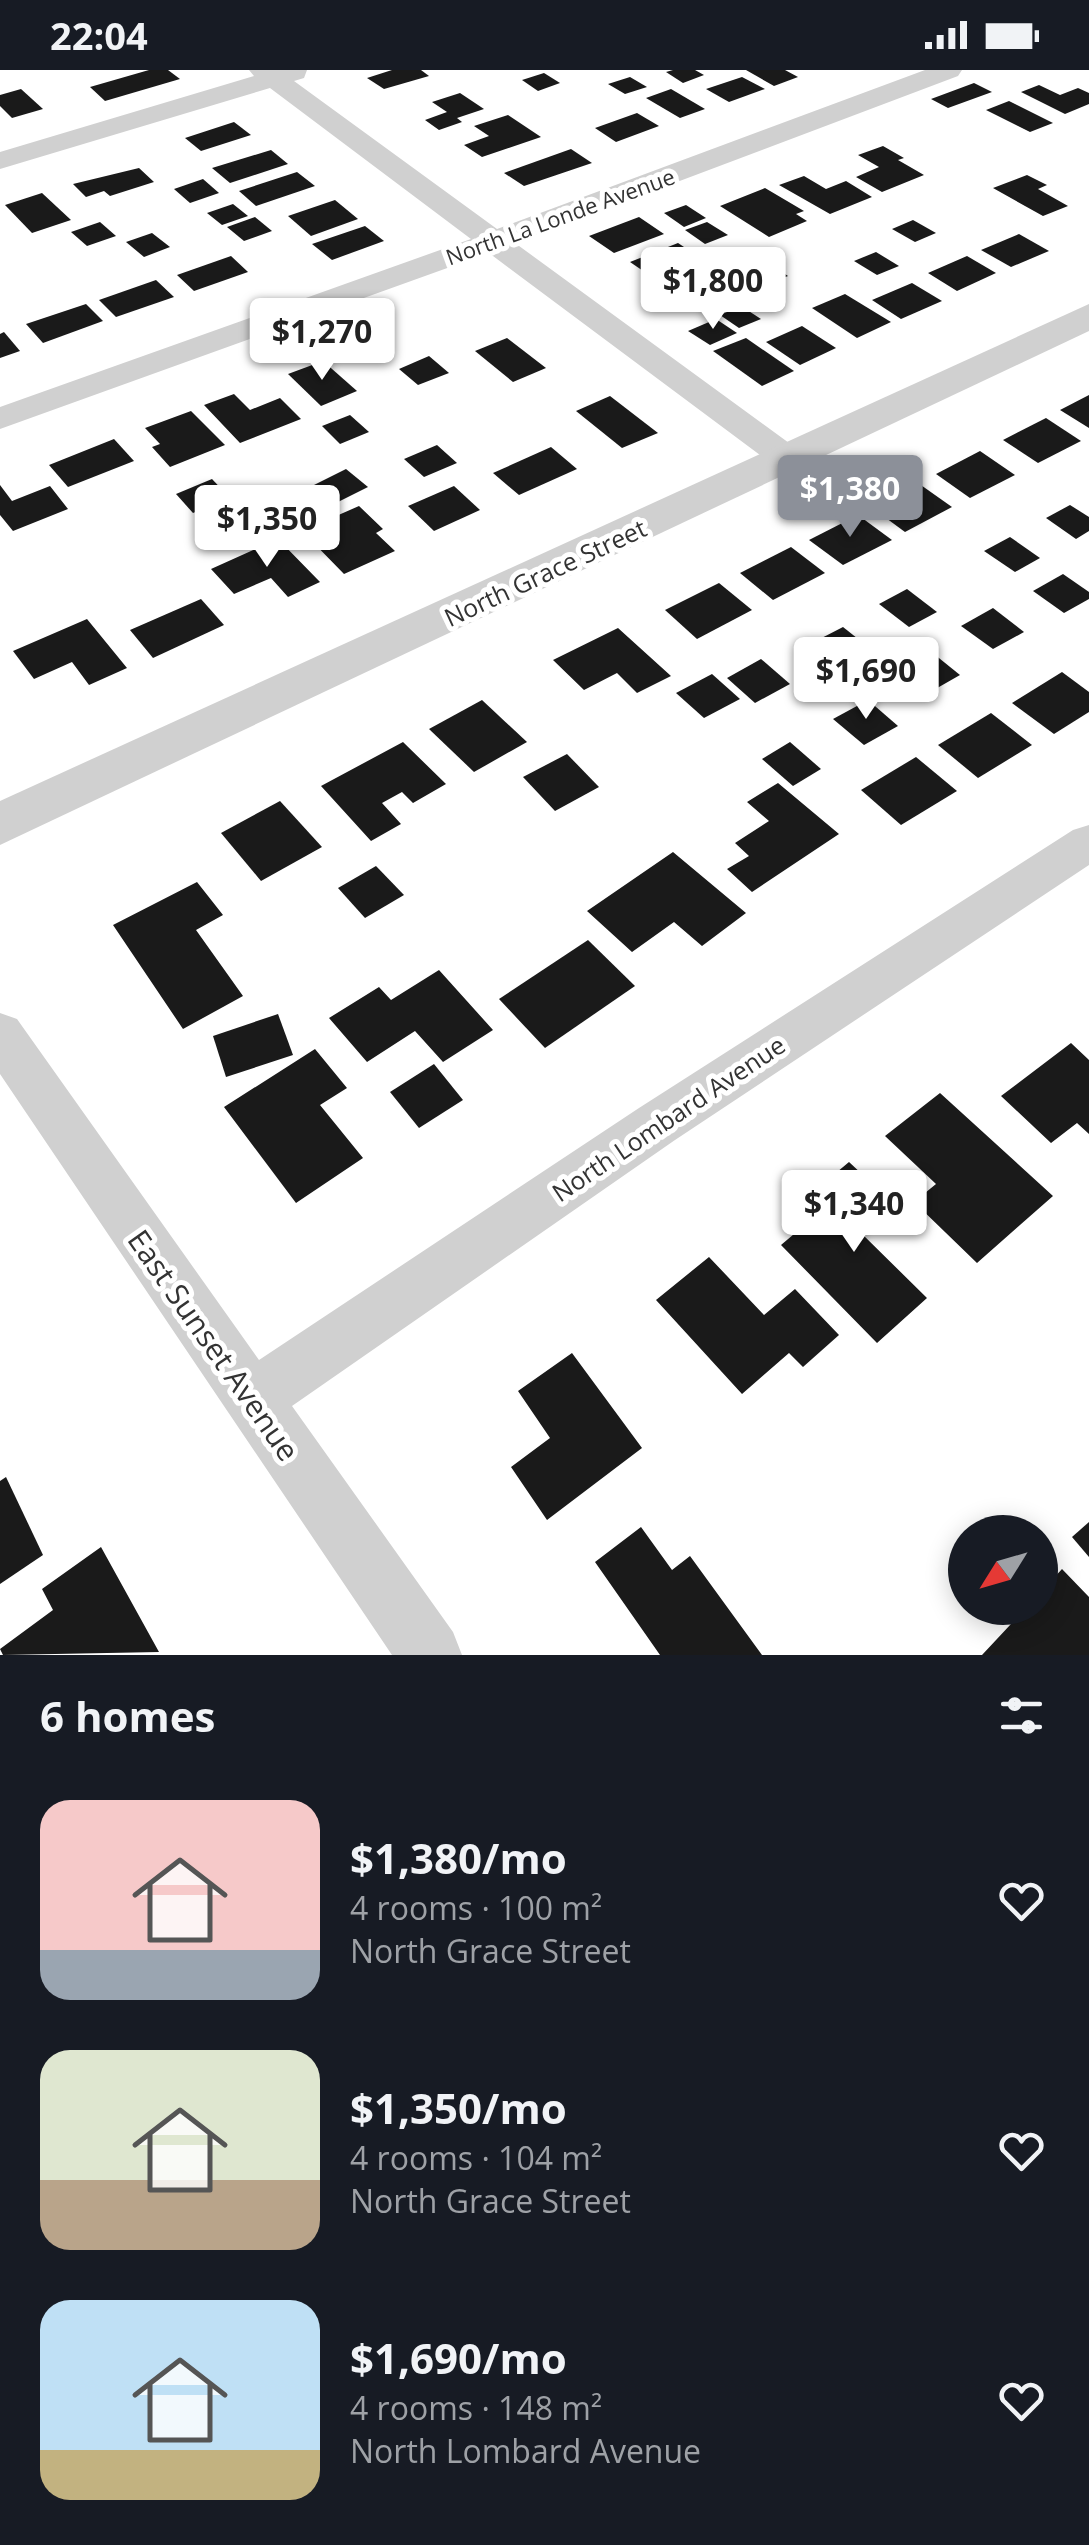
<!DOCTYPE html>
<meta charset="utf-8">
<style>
body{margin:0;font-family:"Open Sans",sans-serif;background:#242831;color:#f1f3f6;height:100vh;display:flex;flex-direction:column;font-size:38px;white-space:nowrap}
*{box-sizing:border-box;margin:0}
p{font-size:32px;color:#9ea1a6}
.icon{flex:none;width:55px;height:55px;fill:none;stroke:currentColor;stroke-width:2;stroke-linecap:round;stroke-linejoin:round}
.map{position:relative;height:1585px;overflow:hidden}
.details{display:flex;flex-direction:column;background:#171b24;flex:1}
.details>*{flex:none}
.needle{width:65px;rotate:233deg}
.buttons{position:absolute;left:948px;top:1445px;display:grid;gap:20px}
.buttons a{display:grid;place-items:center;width:110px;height:110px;border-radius:50%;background:#171b24;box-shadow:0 5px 25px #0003;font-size:50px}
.price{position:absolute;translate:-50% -85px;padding:0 22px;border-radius:10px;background:#fff;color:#222;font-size:32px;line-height:65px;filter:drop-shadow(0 2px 5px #0008)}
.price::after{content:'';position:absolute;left:50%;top:60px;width:30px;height:22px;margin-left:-15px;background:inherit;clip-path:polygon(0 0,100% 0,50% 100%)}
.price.current{background:#8c9099;color:#fff}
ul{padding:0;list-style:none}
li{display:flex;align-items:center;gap:30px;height:250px;padding:0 40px}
li span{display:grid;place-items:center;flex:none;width:280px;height:200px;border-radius:30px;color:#555}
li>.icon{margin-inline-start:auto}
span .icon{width:120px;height:120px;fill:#fffc;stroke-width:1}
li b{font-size:42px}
h2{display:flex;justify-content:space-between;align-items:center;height:120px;padding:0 40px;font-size:42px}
.status{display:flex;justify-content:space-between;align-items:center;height:70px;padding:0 50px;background:#171b24;direction:ltr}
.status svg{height:28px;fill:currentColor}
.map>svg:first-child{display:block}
.building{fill:#1a1a1a}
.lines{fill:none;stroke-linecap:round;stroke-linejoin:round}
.minor{fill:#d0d0d0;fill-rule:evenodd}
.tertiary{fill:#d0d0d0;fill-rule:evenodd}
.labels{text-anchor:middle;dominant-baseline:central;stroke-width:10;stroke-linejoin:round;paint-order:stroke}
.far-street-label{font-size:22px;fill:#333;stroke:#fff}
.street-label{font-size:25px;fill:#333;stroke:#fff}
.near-street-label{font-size:30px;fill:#333;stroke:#fff}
</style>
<div class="status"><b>22:04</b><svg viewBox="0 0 49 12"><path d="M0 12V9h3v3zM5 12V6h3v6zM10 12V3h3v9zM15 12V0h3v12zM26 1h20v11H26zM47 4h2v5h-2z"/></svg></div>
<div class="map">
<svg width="1089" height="1585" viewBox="0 0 1089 1585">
<rect width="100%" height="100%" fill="#fff"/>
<!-- building -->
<g class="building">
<path d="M149 0H168L180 9 105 31 90 17Z"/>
<path d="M392 0H421L429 6 384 19 367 8Z"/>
<path d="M673 0H695L704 5 683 13 666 2Z"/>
<path d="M746 0H785L798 7 774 16Z"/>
<path d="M544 3 560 13 538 21 522 10Z"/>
<path d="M630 7 647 17 625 24 608 14Z"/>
<path d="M742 7 765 19 729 32 706 19Z"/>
<path d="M974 13 992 22 948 38 931 29Z"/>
<path d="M1039 15 1060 25 1078 18 1089 23V34L1065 44 1021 22Z"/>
<path d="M21 19 43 39 12 48 0 36V25Z"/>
<path d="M671 19 705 39 680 48 646 28Z"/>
<path d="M460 23 484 39 457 48 462 52 439 60 425 50 447 42 432 32Z"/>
<path d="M1009 31 1053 53 1030 62 986 40Z"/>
<path d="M637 43 659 56 616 72 595 58Z"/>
<path d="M508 45 541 67 482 87 464 75 489 66 474 56Z"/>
<path d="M234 52 251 65 201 81 185 68Z"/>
<path d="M883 76 904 88 898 90 924 105 882 122 856 107 879 97 858 85Z"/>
<path d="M571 79 592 93 524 116 504 103Z"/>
<path d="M271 80 288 94 230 113 212 98Z"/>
<path d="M139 98 154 112 110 126 104 121 86 127 73 114Z"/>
<path d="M297 102 315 116 256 136 239 121Z"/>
<path d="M1027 105 1047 115 1038 119 1068 136 1043 146 993 118Z"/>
<path d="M804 106 826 119 846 111 872 127 830 144 779 115Z"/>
<path d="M203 109 219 123 190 133 174 119Z"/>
<path d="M765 118 804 141 796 144 807 151 769 167 720 136Z"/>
<path d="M42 123 71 150 32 163 5 135Z"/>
<path d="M335 130 358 149 311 166 288 146Z"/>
<path d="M233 134 248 146 222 155 207 143Z"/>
<path d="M686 135 706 148 684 157 664 143Z"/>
<path d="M255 147 272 161 244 171 227 157Z"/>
<path d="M639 147 664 164 614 183 589 166Z"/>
<path d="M913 150 936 163 915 172 892 159Z"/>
<path d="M100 152 116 166 87 176 71 162Z"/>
<path d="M707 152 728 165 705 174 685 160Z"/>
<path d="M365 156 384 171 332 190 312 174Z"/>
<path d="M152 163 170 177 144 187 126 172Z"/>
<path d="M1019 164 1049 181 1011 197 981 180Z"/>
<path d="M678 173 702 189 652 207 630 192Z"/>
<path d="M876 182 899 196 877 205 854 191Z"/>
<path d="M231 186 248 202 194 221 177 205Z"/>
<path d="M967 186 996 203 957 221 928 203Z"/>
<path d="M765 191 788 206 764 215 743 201Z"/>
<path d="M723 198 747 215 693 237 669 220Z"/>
<path d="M156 210 174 227 116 247 99 230Z"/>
<path d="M912 213 942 231 901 249 872 230Z"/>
<path d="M845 224 891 252 857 268 812 238Z"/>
<path d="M86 234 103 251 43 273 26 254Z"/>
<path d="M741 236 761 249 739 258 720 245Z"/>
<path d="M716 249 737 263 710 275 688 261Z"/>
<path d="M802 256 836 278 800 295 766 272Z"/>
<path d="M4 262 20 281 0 288V264Z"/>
<path d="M507 268 546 298 513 312 475 281Z"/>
<path d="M746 268 794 301 762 316 713 281Z"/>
<path d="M429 286 449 303 418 315 399 299Z"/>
<path d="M323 291 357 321 321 336 288 304Z"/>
<path d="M234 324 250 340 280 328 301 349 240 373 204 335Z"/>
<path d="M1089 325V358L1060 340Z"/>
<path d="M610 326 658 363 622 378 576 341Z"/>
<path d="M191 341 225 375 170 397 152 377 160 374 145 358Z"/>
<path d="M350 345 369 362 340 374 322 356Z"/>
<path d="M1046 348 1081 371 1038 393 1003 370Z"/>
<path d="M114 369 134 391 68 417 49 395Z"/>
<path d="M437 375 457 393 424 407 404 389Z"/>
<path d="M551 377 577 399 519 425 493 403Z"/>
<path d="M980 381 1015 405 970 428 936 404Z"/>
<path d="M346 399 368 417 336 433 314 415Z"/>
<path d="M212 409 230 428 193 443 176 424Z"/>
<path d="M918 413 952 437 905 462 871 437Z"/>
<path d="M0 415 12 431 50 416 68 439 13 461 0 445Z"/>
<path d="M454 416 480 440 434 461 408 436Z"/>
<path d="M1070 435 1089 447V461L1076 469 1046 448Z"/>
<path d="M359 436 383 459 376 463 395 481 344 504 302 461Z"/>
<path d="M858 445 892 470 843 495 809 470Z"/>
<path d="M1010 467 1040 488 1015 502 984 481Z"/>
<path d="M278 469 320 512 288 527 271 508 234 524 211 499Z"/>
<path d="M791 477 825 503 773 530 740 503Z"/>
<path d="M1063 504 1089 522V529L1064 543 1033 521Z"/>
<path d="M719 513 752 540 697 569 665 540Z"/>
<path d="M907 519 937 542 909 557 879 534Z"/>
<path d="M201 529 224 555 153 588 130 560Z"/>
<path d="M993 538 1024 562 993 579 961 556Z"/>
<path d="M87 549 127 598 89 615 72 592 34 609 13 581Z"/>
<path d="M843 557 872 580 839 598 810 574Z"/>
<path d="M618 558 671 606 637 623 617 603 584 620 553 590Z"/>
<path d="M929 580 960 605 932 621 901 596Z"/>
<path d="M761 589 790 614 755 633 727 608Z"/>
<path d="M1062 602 1089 622V642L1054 664 1012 633Z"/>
<path d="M712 604 740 629 704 648 676 623Z"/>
<path d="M482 630 527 672 474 702 429 659Z"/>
<path d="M868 630 898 656 864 675 833 649Z"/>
<path d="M991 643 1032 675 978 708 938 675Z"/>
<path d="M403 672 446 714 413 733 402 722 382 733 401 754 371 771 321 716Z"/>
<path d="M790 672 821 699 793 716 762 689Z"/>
<path d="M567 684 599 717 555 741 523 707Z"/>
<path d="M916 687 957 721 901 755 861 720Z"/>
<path d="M778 713 839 764 752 822 727 799 749 786 735 773 769 751 747 732Z"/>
<path d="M280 731 322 777 261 811 221 763Z"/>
<path d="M673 782 746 843 702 876 674 852 632 882 587 841Z"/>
<path d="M376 796 404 825 365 848 338 818Z"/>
<path d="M197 812 223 845 196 860 243 926 183 959 113 855Z"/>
<path d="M588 870 635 916 545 978 499 929Z"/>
<path d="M439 900 493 960 443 992 415 961 367 992 329 948 379 917 391 930Z"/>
<path d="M278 944 293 985 226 1007 213 966Z"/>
<path d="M1071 973 1089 990V1064L1077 1053 1051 1073 1001 1026Z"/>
<path d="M315 979 347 1018 320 1035 363 1088 296 1133 224 1037Z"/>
<path d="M434 994 463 1030 419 1058 390 1022Z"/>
<path d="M940 1023 1053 1126 977 1193 914 1132 936 1114 885 1066Z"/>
<path d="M849 1092 892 1132 859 1161 927 1228 877 1273 781 1175 826 1137 812 1123Z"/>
<path d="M709 1187 764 1245 795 1219 839 1265 803 1297 789 1283 742 1324 656 1230Z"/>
<path d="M572 1283 642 1378 547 1450 511 1397 550 1368 518 1321Z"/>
<path d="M6 1407 43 1485 0 1514V1411Z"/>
<path d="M1089 1452V1487L1072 1467Z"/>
<path d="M641 1457 672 1500 690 1486 762 1585H660L595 1492Z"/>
<path d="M101 1477 159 1582 3 1585 0 1579 53 1540 42 1519Z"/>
<path d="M1062 1499 1089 1527V1585H982L1026 1538H1040V1523Z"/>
</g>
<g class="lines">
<!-- minor -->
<g class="minor">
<path d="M249 0H307L304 8 294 11 497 159 925 0H962L958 6 515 173 800 381 806 389 800 397 788 400 776 397 489 183 0 359V337L471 169 270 18 0 99V82L254 6Z"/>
<path d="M1089 755V795L675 1070 292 1336 453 1562 462 1585H392L0 1004V943L17 949 259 1290 639 1038 1073 760Z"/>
</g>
<!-- tertiary -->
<path class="tertiary" d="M1089 234V261L0 775V731Z"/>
</g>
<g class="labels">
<!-- far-street labels -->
<g class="far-street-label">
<text transform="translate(560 146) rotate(-20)">North La Londe Avenue</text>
</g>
<!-- street labels -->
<g class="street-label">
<text transform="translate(545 502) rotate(-25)">North Grace Street</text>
<text transform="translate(668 1048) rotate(-34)">North Lombard Avenue</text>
</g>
<!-- near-street labels -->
<g class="near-street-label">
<text transform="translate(214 1275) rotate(55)">East Sunset Avenue</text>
</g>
</g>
</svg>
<div class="buttons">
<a><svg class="needle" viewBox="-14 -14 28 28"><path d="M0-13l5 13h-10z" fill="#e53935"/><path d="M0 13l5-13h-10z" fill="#9ea1a6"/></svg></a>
</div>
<b class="price" style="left:713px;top:262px">$1,800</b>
<b class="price" style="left:322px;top:313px">$1,270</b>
<b class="price current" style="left:850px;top:470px">$1,380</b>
<b class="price" style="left:267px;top:500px">$1,350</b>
<b class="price" style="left:866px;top:652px">$1,690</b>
<b class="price" style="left:854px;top:1185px">$1,340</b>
</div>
<section class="details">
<h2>6 homes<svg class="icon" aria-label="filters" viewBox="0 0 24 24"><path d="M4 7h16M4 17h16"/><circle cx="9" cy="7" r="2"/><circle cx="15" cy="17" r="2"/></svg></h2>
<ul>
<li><span style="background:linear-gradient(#f6c9c9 75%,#9aa5b1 0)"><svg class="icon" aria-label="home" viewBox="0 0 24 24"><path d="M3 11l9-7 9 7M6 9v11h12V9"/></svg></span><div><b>$1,380/mo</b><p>4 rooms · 100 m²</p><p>North Grace Street</p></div><svg class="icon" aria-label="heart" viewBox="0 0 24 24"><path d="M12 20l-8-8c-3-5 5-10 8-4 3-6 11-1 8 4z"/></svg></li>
<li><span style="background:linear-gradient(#dfe7d0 65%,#b9a48a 0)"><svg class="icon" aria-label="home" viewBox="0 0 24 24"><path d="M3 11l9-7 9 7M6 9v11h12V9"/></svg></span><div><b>$1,350/mo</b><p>4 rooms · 104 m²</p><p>North Grace Street</p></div><svg class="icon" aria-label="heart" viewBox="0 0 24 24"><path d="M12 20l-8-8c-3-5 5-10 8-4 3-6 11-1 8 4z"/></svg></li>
<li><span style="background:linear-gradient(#bfe0f5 75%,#c2b280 0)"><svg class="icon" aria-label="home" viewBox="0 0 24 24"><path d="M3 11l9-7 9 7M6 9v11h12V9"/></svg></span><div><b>$1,690/mo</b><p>4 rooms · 148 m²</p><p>North Lombard Avenue</p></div><svg class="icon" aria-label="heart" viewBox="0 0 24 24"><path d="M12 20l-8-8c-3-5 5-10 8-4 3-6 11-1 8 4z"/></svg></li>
</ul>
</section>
